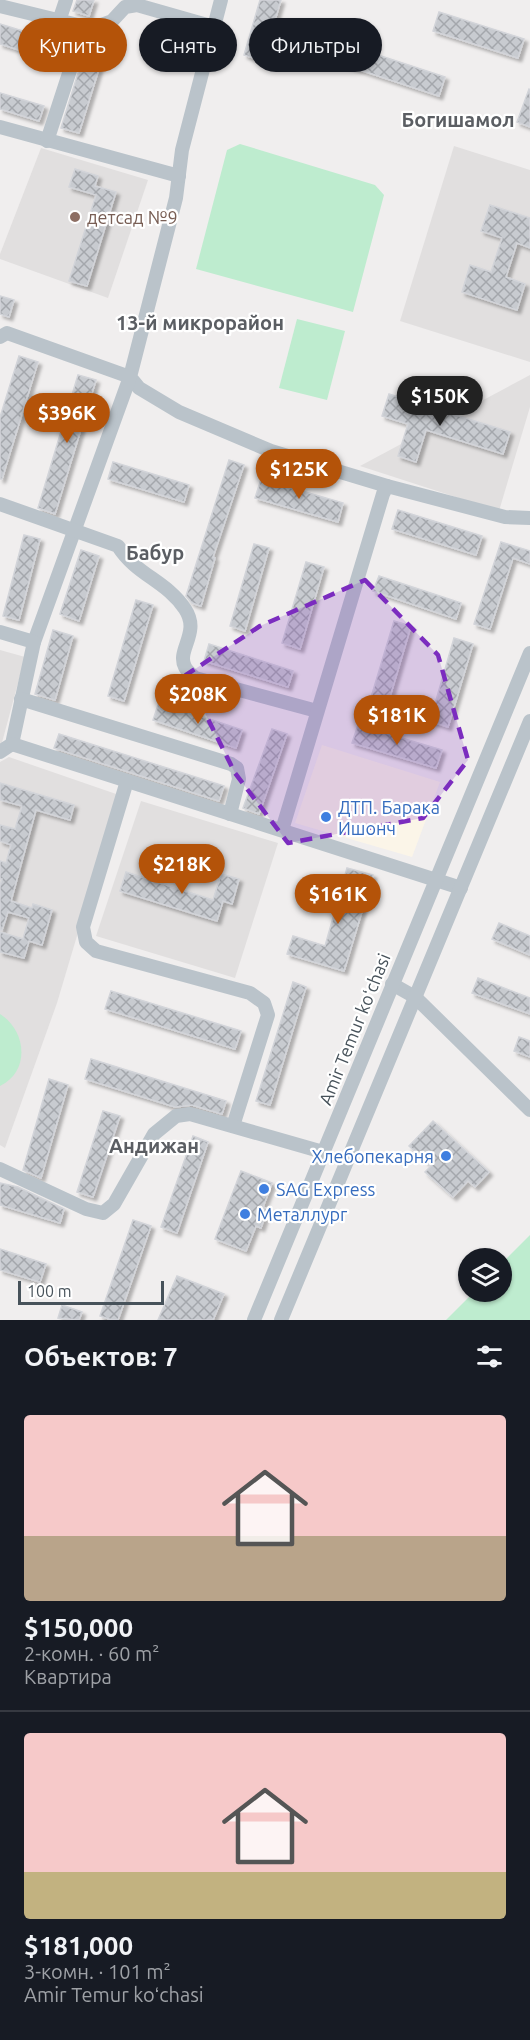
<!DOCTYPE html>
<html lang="ru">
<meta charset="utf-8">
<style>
body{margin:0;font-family:Ubuntu,sans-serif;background:#20242c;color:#f1f3f6;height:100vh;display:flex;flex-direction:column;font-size:22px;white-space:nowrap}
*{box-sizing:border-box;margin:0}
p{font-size:20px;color:#9ea1a6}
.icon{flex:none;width:33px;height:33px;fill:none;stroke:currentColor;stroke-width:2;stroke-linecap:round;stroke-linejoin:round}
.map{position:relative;height:1320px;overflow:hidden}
.details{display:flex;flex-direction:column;background:#171b24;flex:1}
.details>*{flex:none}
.banner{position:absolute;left:18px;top:18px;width:495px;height:54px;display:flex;gap:12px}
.tools{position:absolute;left:458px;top:1248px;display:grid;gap:12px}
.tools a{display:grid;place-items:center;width:54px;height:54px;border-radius:50%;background:#171b24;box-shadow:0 2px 4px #0004;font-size:30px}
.scale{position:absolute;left:18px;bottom:15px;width:146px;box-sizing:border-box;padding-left:6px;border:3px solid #47525a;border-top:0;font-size:16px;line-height:21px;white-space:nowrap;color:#47525a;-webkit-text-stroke:4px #fff;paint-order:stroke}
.price{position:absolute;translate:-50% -51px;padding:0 14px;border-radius:21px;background:#b45309;color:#fff;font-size:20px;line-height:39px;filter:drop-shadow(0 2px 3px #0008)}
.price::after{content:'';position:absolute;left:50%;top:36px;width:18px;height:14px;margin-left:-9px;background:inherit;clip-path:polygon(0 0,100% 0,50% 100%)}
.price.current{background:#222;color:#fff}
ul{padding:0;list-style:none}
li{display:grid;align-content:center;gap:12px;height:318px;padding:0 24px}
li+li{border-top:2px solid #363941}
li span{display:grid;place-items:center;height:186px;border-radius:6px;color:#555}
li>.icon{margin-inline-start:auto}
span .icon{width:108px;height:108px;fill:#fffc;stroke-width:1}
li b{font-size:26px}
h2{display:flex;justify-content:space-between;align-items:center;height:72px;padding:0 24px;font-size:26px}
.tag{padding:0 21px;border-radius:27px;background:#171b24;box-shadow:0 2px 4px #0004;font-size:21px;line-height:54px}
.tag.current{background:#b45309;color:#fff}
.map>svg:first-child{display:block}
.commercial{fill:#fbf5e8}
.education{fill:#e1dfdf}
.pitch{fill:#beeccf}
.building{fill:url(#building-cross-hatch);stroke:#d2d4d9;stroke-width:1.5;filter:url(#shadow)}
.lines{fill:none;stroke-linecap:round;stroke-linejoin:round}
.minor{stroke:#bac3ca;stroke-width:14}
.marked{fill:#7b2cbf;fill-opacity:0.2;stroke:#7b2cbf;stroke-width:4.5;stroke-dasharray:12 8;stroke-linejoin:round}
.education-dot{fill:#8d6e63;stroke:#fff;stroke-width:2}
.shop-dot{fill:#3f7fe0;stroke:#fff;stroke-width:2}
.labels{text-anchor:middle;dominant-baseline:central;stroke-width:4.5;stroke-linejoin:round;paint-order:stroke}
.education-label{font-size:18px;fill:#785e54;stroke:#fff;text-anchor:start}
.shop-label{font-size:18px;fill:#366cbe;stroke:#fff;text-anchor:start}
.street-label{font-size:18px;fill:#47525a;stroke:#fff}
.neighbourhood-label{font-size:20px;font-weight:bold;fill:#5b5e63;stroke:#fff}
</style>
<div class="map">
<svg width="530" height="1320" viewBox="0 0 530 1320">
<defs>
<pattern id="building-cross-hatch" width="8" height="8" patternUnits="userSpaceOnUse" patternTransform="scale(1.5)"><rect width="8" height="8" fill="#c8cbd0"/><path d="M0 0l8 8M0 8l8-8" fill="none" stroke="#a4a7ac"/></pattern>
<filter id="shadow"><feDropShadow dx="3.5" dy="3.5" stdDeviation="1.5" flood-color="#0004"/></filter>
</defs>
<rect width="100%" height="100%" fill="#f0eeee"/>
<!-- commercial -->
<path class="commercial" d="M322 745 440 782 412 857 295 823Z"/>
<!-- education -->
<g class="education">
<path d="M454 146 530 170V362L400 321Z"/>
<path d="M41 148 148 180 108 298 0 259V254Z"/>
<path d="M530 375V407L499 511 360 466Z"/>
<path d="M0 650 25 657 0 750Z"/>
<path d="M9 757 119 795 57 1003 5 1148 0 1145V762Z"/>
<path d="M141 801 278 843 235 978 96 936Z"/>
</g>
<!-- pitch -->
<g class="pitch">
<path d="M240 144 375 185 384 195 353 312 196 269 227 150Z"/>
<path d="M297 319 345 331 327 400 279 388Z"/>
<path d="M0 1014C26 1030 31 1071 0 1086Z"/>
<path d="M530 1235V1320H446L474 1292H501V1264Z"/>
</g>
<!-- building -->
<g class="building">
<path d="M77 0H94L89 16 73 11Z"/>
<path d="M260 0H281L263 61 244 55Z"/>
<path d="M439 12 524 39 518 58 433 31Z"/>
<path d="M0 24 62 43 57 62 0 44Z"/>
<path d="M302 30 445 77 439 96 296 49Z"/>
<path d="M84 54 102 59 79 133 61 128Z"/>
<path d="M529 89 530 90V127L517 122Z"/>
<path d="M0 93 44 106 39 121 0 109Z"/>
<path d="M75 169 98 176 95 186 116 192 87 286 69 281 96 195 69 187Z"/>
<path d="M490 205 530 218V248L517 243 506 277 525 284 517 310 462 292 470 265 491 272 502 238 481 231Z"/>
<path d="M0 296 14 300 9 317 0 314Z"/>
<path d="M19 356 38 362 2 479H0V417Z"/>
<path d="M78 375 96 380 55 514 38 508Z"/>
<path d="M389 394 510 432 503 454 426 430 416 462 398 456 408 424 382 416Z"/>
<path d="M229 460 244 465 213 557 215 558 201 606 192 603 186 596Z"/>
<path d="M113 462 189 485 184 502 108 479Z"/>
<path d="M261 479 343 503 338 522 255 498Z"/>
<path d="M398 510 482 536 476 555 392 529Z"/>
<path d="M24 535 40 539 19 620 3 616Z"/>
<path d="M501 542 530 551V564L513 558 490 629 474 624Z"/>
<path d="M254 544 269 548 245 631 230 626Z"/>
<path d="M81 550 99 556 79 621 60 614Z"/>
<path d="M306 562 324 567 300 649 282 643Z"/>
<path d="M379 576 461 603 456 619 373 591Z"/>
<path d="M136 600 153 605 124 701 108 696Z"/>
<path d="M394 621 411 626 386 710 369 704Z"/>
<path d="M53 630 73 636 55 700 35 694Z"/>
<path d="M454 638 473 644 448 727 430 721Z"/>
<path d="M209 644 293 671 288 687 204 661Z"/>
<path d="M159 702 242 730 236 748 153 720Z"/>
<path d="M358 725 442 750 436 768 352 743Z"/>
<path d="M272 729 287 734 259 814 243 808Z"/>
<path d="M59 734 224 786 219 801 54 748Z"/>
<path d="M0 783 74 805 70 820 36 810 11 901 32 908 33 904 52 910 42 945 29 941 24 958 0 952V932L23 939 29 918 8 912 2 930H0V885L2 879H0V861L6 863 11 845 0 841V825L15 829 22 806 0 800Z"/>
<path d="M347 868 373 875 344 971 287 954 293 936 325 946Z"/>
<path d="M126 872 213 900 221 874 239 879 232 904 223 901 217 921 120 891Z"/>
<path d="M499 923 530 936V955L492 939Z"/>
<path d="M478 978 530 998V1014L472 993Z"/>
<path d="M293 982 306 987 270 1105 256 1101Z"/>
<path d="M111 991 241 1031 235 1049 105 1009Z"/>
<path d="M519 1037 530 1041V1057L514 1051Z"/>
<path d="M91 1059 226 1101 222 1114 192 1105 175 1107 85 1079Z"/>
<path d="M49 1079 68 1085 41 1178 23 1170Z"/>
<path d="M103 1111 120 1116 93 1197 77 1192Z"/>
<path d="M433 1121 489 1172 475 1187 468 1181 453 1197 425 1172 431 1166 409 1146Z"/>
<path d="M193 1136 208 1142 177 1233 161 1227Z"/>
<path d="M241 1171 272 1183 263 1207 268 1209 264 1219 261 1228 256 1226 246 1251 215 1239Z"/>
<path d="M0 1183 18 1187 64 1209 60 1223 0 1205Z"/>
<path d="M133 1220 151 1226 118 1320H112L100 1316Z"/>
<path d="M0 1249 46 1264 40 1282 0 1270Z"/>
<path d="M177 1276 224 1294 213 1320H158Z"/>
<path d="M62 1305 82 1312 79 1320 58 1318Z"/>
</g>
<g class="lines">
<!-- minor -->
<g class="minor">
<path d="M221 0 182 150 176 198 130 377 139 388 179 412 271 451 387 486"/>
<path d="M0 6 82 26"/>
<path d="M59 21 66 0"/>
<path d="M0 127 179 176"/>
<path d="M47 141 74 58 82 26 96 27 112 21 125 7 137 5 214 27"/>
<path d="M0 337 7 333 130 377 34 642"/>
<path d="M0 504 118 546C136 575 167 581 185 609 201 633 176 650 185 667 187 671 192 675 195 678L317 711"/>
<path d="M0 632 34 642 12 744 0 752"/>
<path d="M21 699 231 764 237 768 239 779 230 814"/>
<path d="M12 744 461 888"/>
<path d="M127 781 83 927 86 942 96 951 250 993 264 1003 268 1015 233 1126"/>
<path d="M282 830 383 494 387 486 505 517 530 518"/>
<path d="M392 984 415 997 530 1110"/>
<path d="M0 1169 86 1209 103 1213 114 1204 154 1134 176 1116 190 1114 323 1152"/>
<path d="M254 1320 530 653"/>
<path d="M281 1320 530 721"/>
</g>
</g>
<!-- marked area -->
<path class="marked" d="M365 580 438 655 468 760 423 818 288 843 235 773 186 675 260 626Z"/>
<!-- markers -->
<circle class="education-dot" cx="75" cy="217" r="6"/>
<g class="shop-dot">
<circle cx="326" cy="817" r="6"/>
<circle cx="446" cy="1156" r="6"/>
<circle cx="264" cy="1189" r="6"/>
<circle cx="245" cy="1214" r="6"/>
</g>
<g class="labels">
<!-- education labels -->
<g class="education-label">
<text x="87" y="217">детсад №9</text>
</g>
<!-- shop labels -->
<g class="shop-label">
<text x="338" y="807">ДТП. Барака<tspan x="338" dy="21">Ишонч</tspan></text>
<text x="434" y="1156" text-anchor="end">Хлебопекарня</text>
<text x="276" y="1189">SAG Express</text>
<text x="257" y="1214">Металлург</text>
</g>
<!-- street labels -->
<g class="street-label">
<text transform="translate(354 1029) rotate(-68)">Amir Temur koʻchasi</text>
</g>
<!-- neighbourhood labels -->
<g class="neighbourhood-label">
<text x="458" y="119">Богишамол</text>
<text x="200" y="322">13-й микрорайон</text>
<text x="155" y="552">Бабур</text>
<text x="154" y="1145">Андижан</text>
</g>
</g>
</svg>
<div class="tools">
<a><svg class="icon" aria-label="layers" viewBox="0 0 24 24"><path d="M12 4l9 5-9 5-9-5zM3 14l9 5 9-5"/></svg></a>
</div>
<div class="scale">100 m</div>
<b class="price current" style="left:440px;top:427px">$150K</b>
<b class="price" style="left:67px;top:444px">$396K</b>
<b class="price" style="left:299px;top:500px">$125K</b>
<b class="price" style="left:198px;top:725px">$208K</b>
<b class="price" style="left:397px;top:746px">$181K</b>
<b class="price" style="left:182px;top:895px">$218K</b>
<b class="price" style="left:338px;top:925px">$161K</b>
<div class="banner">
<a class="tag current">Купить</a>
<a class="tag">Снять</a>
<a class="tag">Фильтры</a>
</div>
</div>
<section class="details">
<h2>Объектов: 7<svg class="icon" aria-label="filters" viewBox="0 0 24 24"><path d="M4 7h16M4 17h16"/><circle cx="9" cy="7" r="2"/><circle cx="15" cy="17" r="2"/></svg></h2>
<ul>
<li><span style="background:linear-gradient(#f6c9c9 65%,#b9a48a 0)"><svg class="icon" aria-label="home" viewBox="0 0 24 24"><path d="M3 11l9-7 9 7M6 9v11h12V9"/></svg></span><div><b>$150,000</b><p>2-комн. · 60 m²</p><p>Квартира</p></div></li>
<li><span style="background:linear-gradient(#f6c9c9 75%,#c2b280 0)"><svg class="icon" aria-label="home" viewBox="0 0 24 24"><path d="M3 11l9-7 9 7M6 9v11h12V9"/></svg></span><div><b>$181,000</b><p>3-комн. · 101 m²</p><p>Amir Temur koʻchasi</p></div></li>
</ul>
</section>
